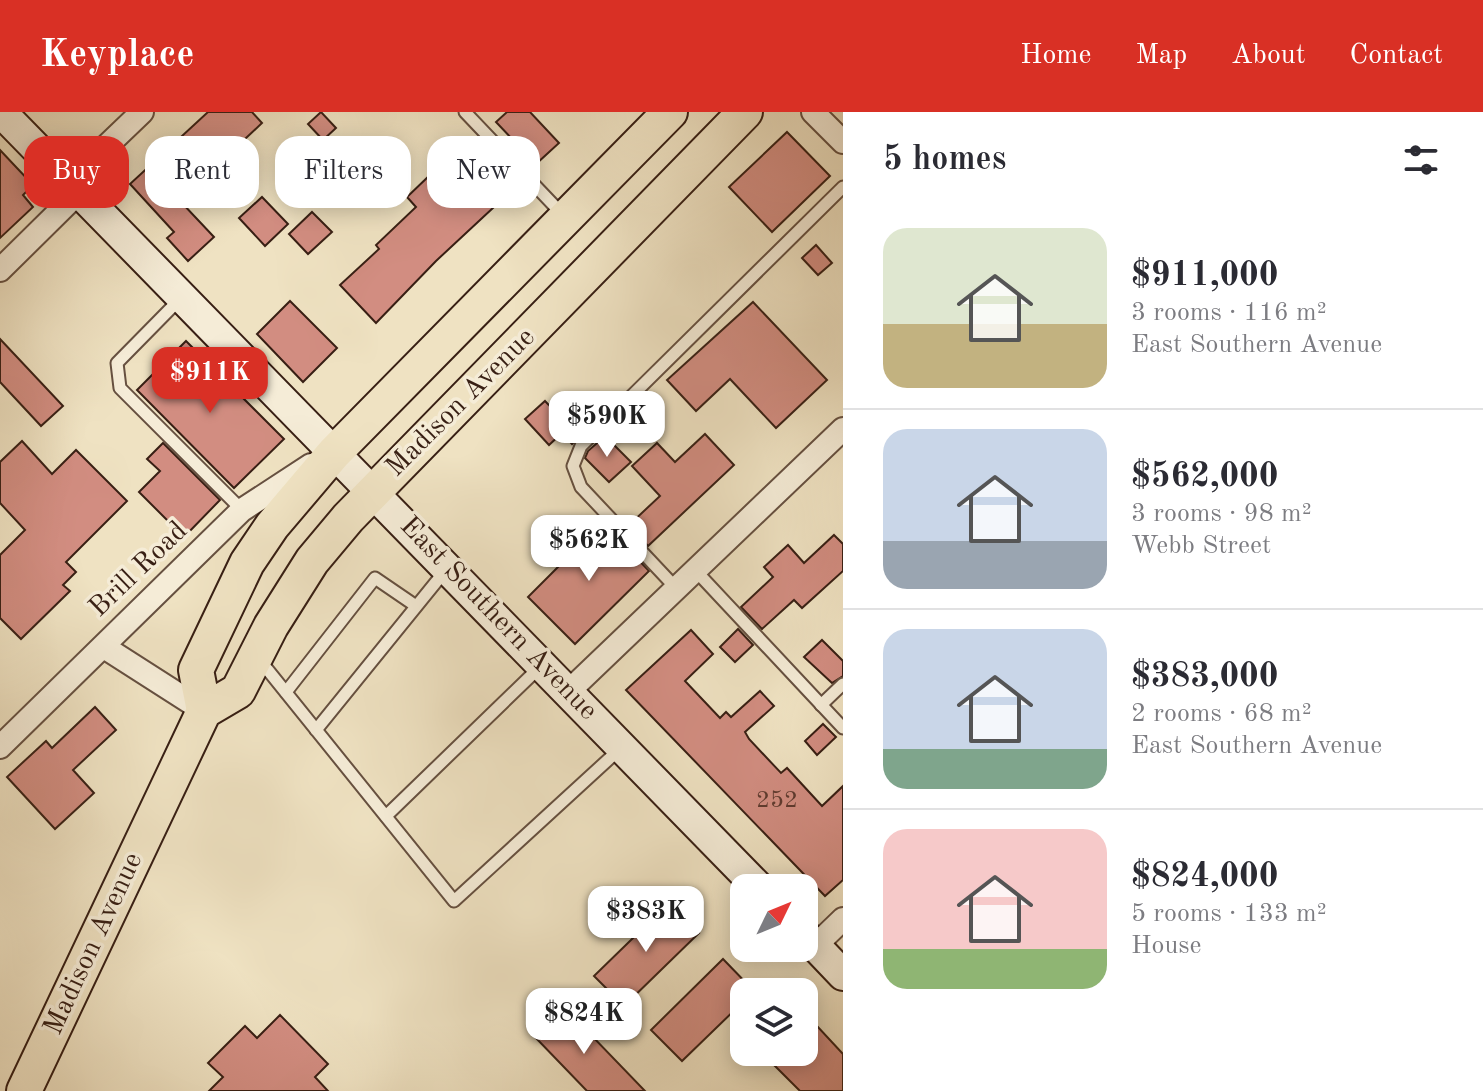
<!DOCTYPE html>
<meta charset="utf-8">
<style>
body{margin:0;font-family:"Old Standard TT",serif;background:#f2f2f3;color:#2b2b33;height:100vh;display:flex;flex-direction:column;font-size:30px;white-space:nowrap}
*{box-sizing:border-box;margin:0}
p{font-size:26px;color:#7c7c81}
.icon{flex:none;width:44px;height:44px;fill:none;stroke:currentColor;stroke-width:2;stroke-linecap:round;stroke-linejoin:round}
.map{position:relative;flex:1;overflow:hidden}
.sheet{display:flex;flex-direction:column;background:#fff;width:640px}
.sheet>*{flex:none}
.banner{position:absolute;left:24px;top:24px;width:698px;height:72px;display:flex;gap:16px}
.needle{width:52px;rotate:47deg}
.buttons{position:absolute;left:730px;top:762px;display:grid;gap:16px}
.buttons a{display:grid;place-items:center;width:88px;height:88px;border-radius:16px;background:#fff;box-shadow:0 4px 20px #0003;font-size:40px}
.price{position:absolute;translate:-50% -68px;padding:0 18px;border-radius:16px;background:#fff;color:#222;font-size:26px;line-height:52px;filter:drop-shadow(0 2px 4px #0008)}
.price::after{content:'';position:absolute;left:50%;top:48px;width:24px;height:18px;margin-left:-12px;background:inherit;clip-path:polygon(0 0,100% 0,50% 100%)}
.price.current{background:#d93025;color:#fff}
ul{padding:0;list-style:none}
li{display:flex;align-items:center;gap:24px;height:200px;padding:0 40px}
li+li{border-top:2px solid #e1e1e2}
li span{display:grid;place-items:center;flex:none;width:224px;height:160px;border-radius:24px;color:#555}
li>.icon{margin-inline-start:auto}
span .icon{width:96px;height:96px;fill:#fffc;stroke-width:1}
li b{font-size:34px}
h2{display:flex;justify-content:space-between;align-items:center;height:96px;padding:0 40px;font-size:34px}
.chip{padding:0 28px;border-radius:24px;background:#fff;box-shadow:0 4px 20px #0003;font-size:28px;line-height:72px}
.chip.current{background:#d93025;color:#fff}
header{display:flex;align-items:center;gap:48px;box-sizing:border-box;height:112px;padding:0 40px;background:#d93025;color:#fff}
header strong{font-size:38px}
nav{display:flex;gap:44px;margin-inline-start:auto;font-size:28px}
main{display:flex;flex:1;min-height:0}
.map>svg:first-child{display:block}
.building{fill:#d28d81;stroke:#381f14;stroke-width:2}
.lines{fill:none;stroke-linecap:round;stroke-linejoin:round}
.lane-casing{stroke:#665040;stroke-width:15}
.street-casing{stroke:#665040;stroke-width:26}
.secondary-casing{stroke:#381f14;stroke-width:34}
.primary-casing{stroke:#381f14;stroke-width:38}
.lane{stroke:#f5ecd7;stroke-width:11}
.street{stroke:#f5ecd7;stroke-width:22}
.secondary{stroke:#f5ecd7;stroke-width:30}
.primary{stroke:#efe2c2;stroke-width:34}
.labels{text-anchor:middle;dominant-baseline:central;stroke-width:7;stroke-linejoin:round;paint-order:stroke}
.number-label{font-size:24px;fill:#5e3a2f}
.street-label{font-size:28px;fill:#381f14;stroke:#f5ecd7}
</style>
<header>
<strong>Keyplace</strong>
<nav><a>Home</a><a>Map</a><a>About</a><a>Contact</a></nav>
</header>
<main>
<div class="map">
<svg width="843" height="979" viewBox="0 0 843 979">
<rect width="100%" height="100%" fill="#efe2c2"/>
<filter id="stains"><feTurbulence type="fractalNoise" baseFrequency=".0025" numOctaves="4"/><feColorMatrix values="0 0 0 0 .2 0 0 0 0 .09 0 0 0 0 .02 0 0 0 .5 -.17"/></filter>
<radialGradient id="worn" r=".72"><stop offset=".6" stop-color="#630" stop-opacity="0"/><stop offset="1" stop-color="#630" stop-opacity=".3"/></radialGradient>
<!-- building -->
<g class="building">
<path d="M208 0H252L262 11 229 42 226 39 182 80 186 85 181 90 214 125 188 149 167 126 174 120 130 72Z"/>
<path d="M321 0 336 16 323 28 308 12Z"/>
<path d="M507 0H530L559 31 536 52 496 10Z"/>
<path d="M787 20 830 64 772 120 729 75Z"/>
<path d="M0 38 33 73 23 83 33 95 0 126Z"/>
<path d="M477 46 509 81 436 149 376 211 340 173 379 137 376 133 416 95 407 85 431 62 444 76Z"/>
<path d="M262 85 288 112 265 134 239 106Z"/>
<path d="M312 100 332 120 308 142 289 122Z"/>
<path d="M816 133 832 151 818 163 802 146Z"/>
<path d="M290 189 337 236 303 270 257 222Z"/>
<path d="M753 190 827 268 776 316 730 267 696 299 667 268Z"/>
<path d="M0 227 63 294 41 314 0 270Z"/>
<path d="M186 229 284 327 234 376 137 278Z"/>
<path d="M545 289 564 309 571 303 585 318 572 332 562 321 549 333 525 307Z"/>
<path d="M705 322 734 353 648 434 629 413 660 384 632 354 657 331 675 350Z"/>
<path d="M605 324 631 350 609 370 585 346 588 339Z"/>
<path d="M22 329 52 362 76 338 127 389 66 450 76 460 63 473 70 479 21 527 0 506V443L25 418 0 391V350Z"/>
<path d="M163 331 220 388 184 425 139 380 160 359 147 347Z"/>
<path d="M603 410 649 459 575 532 528 485Z"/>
<path d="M834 423 843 432V459L802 496 794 488 762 517 741 495 773 465 764 455 788 433 804 451Z"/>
<path d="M738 517 753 533 735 550 720 535Z"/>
<path d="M691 518 713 542 685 569 720 606 726 600 731 605 760 579 774 594 745 620 749 627 781 661 787 656 822 694 843 674V768L825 784 626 578Z"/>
<path d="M822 528 843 549V564L832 571 804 545Z"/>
<path d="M95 595 116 618 73 658 94 681 55 717 7 665 46 629 52 636Z"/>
<path d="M823 612 836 625 817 643 805 629Z"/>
<path d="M669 791 699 821 624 894 594 864Z"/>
<path d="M723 847 754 879 744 880V889L682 949 651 918Z"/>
<path d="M564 895 645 979H587L534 924Z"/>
<path d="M804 900 843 942V979H800L761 940H804Z"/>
<path d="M280 903 328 952 315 965 328 979H209L223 965 208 951 245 914 257 926Z"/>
</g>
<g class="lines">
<defs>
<g id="lane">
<path d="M465 0 564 104"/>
<path d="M179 188 117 251 120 276 242 398"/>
<path d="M695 458 843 616"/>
<path d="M676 476 581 375 573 354 581 334 843 75"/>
<path d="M257 549 267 557 454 789 622 635"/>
<path d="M286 580 375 466 416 494"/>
<path d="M821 593 843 572"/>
<path d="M316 618 445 459"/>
<path d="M386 704 542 553"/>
</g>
<g id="street">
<path d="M813 0 843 30"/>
<path d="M69 70 142 0"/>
<path d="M0 158 79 80"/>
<path d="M104 535 204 599"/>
<path d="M568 580 843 317"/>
<path d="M0 635 242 398 311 353"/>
<path d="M815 834 843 807"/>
</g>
<g id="secondary">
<path d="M1 0 759 776"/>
<path d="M804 822 843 863"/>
</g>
<g id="primary">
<path d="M204 599 196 558 247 451 272 414 334 341 670 0"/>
<path d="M24 979 204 599 238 579 271 514 312 449 348 406 745 0"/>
</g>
</defs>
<!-- lane casing -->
<use href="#lane" class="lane-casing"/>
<!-- street casing -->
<use href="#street" class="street-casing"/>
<!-- secondary casing -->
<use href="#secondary" class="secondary-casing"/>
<!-- primary casing -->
<use href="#primary" class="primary-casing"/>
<!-- lane -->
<use href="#lane" class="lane"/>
<!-- street -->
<use href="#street" class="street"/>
<!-- secondary -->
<use href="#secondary" class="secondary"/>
<!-- primary -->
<use href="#primary" class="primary"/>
</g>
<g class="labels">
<!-- number labels -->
<g class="number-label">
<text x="777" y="689">252</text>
</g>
<!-- street labels -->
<g class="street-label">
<text transform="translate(461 291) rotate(-45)">Madison Avenue</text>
<text transform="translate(139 458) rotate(-44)">Brill Road</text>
<text transform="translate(498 507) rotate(46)">East Southern Avenue</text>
<text transform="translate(94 832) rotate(-65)">Madison Avenue</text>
</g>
</g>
<rect width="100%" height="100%" filter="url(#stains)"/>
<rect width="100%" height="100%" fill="url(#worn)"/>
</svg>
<div class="buttons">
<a><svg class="needle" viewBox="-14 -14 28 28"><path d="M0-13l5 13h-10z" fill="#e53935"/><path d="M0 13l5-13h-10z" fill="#7c7c81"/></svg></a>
<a><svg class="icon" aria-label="layers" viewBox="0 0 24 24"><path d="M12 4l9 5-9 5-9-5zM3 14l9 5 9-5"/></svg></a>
</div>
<b class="price current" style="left:210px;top:303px">$911K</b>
<b class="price" style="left:607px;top:347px">$590K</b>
<b class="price" style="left:589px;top:471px">$562K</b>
<b class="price" style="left:646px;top:842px">$383K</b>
<b class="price" style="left:584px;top:944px">$824K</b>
<div class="banner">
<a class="chip current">Buy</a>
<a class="chip">Rent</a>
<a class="chip">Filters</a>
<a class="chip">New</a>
</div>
</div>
<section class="sheet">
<h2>5 homes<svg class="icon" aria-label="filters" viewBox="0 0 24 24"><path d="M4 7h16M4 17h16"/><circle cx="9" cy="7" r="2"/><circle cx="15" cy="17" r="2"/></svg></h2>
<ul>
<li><span style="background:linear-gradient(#dfe7d0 60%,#c2b280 0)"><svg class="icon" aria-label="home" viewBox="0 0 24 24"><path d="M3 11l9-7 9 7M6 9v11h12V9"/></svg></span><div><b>$911,000</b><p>3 rooms · 116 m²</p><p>East Southern Avenue</p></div></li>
<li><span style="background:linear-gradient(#c9d6e8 70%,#9aa5b1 0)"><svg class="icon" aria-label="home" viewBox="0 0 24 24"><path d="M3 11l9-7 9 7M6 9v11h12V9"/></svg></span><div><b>$562,000</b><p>3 rooms · 98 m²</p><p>Webb Street</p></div></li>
<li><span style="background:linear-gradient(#c9d6e8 75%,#7fa58c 0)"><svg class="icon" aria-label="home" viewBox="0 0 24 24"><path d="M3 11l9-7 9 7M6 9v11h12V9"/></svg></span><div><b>$383,000</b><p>2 rooms · 68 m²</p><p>East Southern Avenue</p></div></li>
<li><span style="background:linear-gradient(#f6c9c9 75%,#8fb573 0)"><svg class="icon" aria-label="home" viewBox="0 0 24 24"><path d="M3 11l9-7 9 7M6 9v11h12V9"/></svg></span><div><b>$824,000</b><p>5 rooms · 133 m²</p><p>House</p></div></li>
</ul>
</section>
</main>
